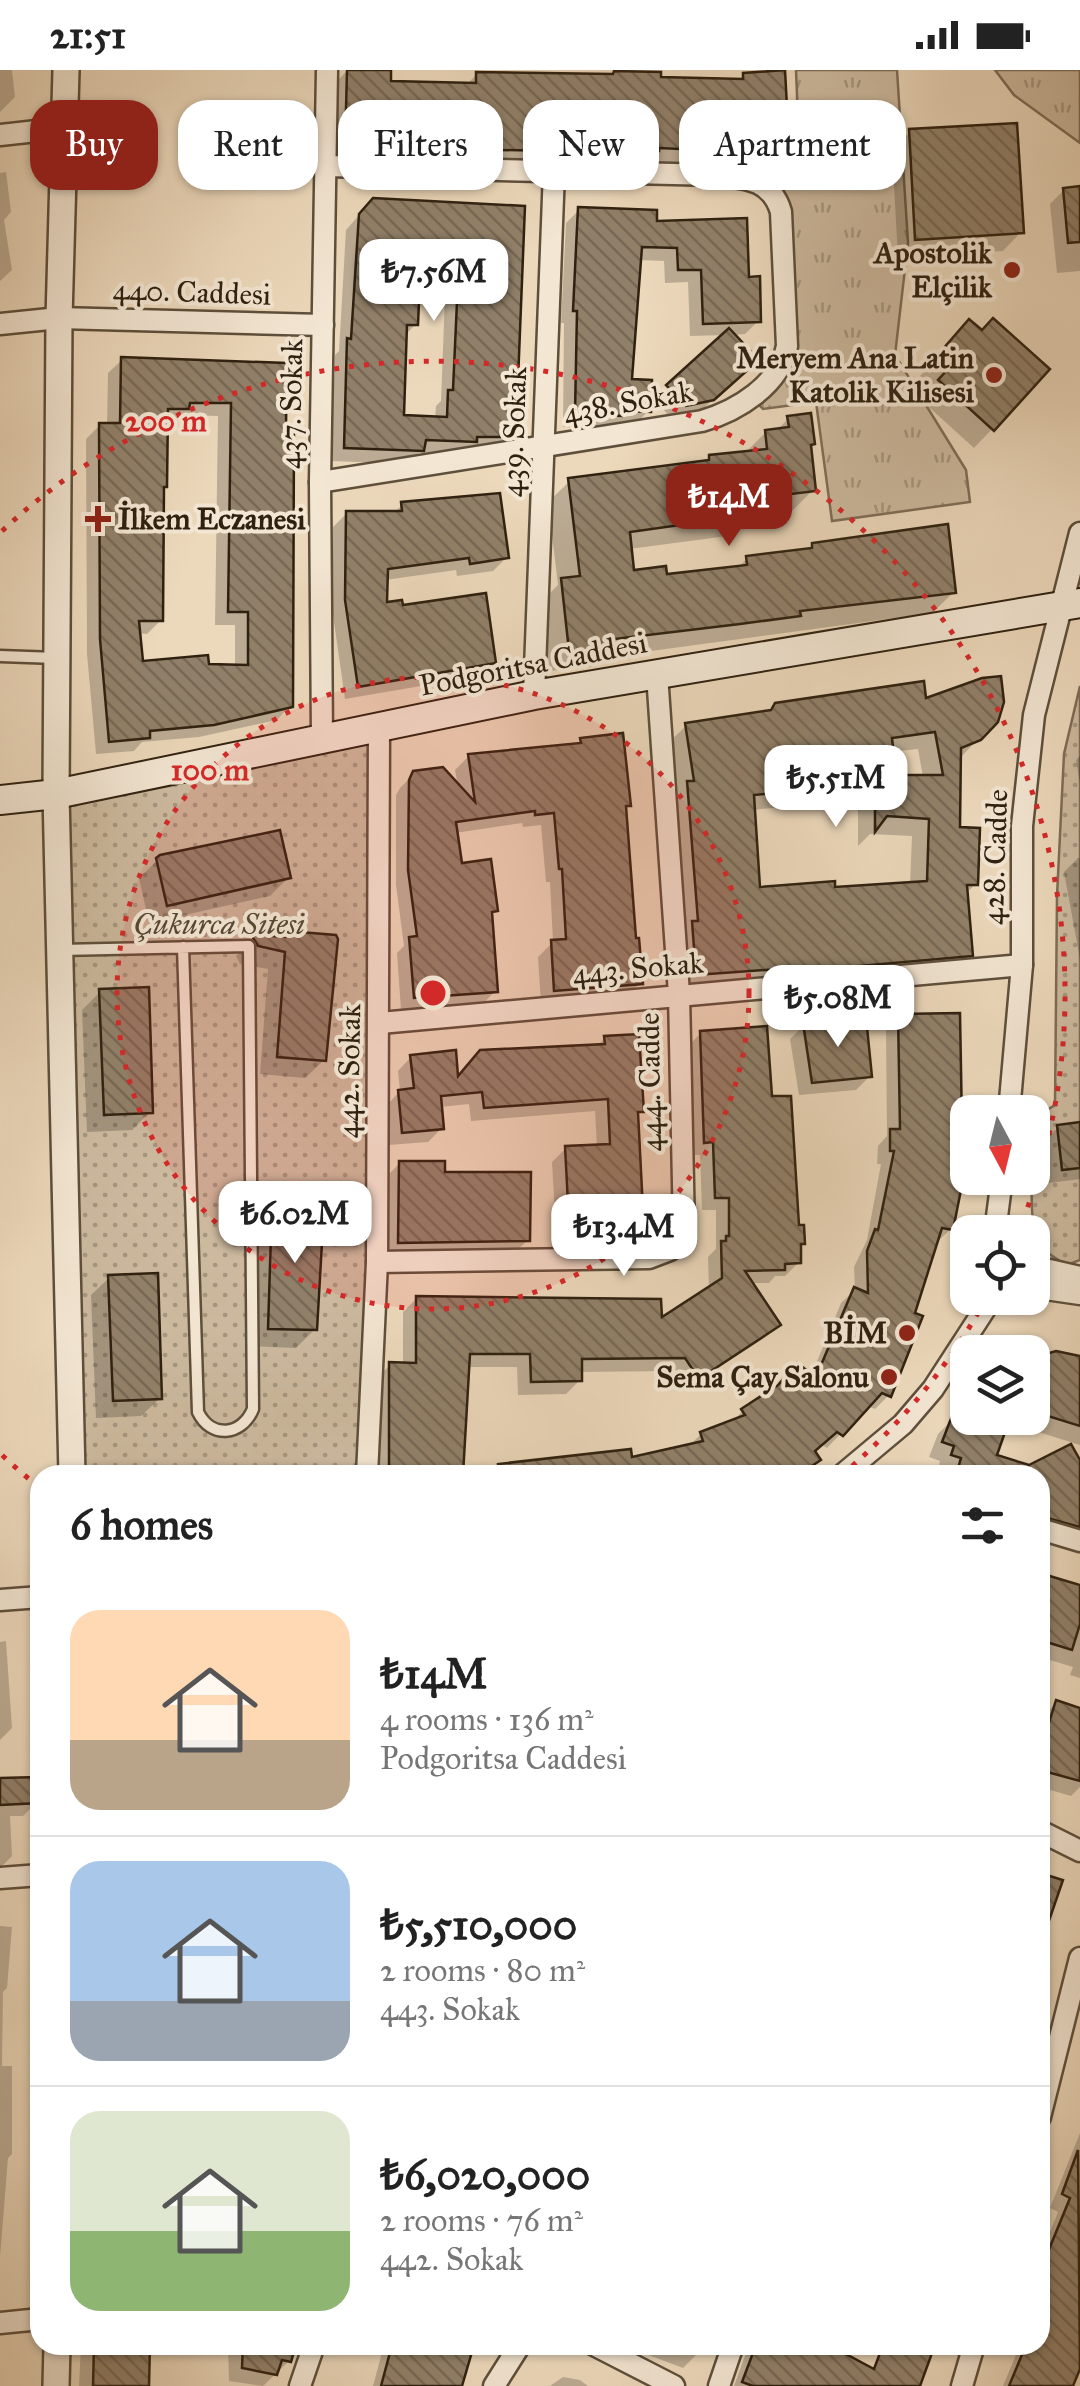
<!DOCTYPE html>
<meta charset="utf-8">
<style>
body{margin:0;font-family:"IM FELL Great Primer",serif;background:#f2f2f2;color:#222;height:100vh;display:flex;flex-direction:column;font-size:38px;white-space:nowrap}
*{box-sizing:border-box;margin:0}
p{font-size:32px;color:#767676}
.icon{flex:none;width:55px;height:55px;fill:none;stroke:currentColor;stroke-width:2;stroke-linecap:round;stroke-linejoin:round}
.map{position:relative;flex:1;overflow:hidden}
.side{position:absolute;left:30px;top:1395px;width:1020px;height:890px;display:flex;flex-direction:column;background:#fff;border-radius:30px;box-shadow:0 2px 8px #0004}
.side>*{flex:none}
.hud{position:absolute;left:30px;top:30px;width:1020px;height:90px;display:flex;gap:20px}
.needle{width:65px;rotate:173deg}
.buttons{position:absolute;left:950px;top:1025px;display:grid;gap:20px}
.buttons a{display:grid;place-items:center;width:100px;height:100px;border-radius:20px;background:#fff;box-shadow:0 2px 8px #0004;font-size:50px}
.price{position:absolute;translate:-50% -85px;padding:0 22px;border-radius:20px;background:#fff;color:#222;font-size:32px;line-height:65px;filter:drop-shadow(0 2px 5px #0008)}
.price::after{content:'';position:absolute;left:50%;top:60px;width:30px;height:22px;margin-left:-15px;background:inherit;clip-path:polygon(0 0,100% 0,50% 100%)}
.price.on{background:#8f2418;color:#fff}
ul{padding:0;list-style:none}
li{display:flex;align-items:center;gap:30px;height:250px;padding:0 40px}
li+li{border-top:2px solid #e0e0e0}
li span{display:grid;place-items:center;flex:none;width:280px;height:200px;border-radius:30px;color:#555}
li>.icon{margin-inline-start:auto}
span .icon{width:120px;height:120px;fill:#fffc;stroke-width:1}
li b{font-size:42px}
h2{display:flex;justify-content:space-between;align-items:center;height:120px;padding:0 40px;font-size:42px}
.tag{padding:0 35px;border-radius:30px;background:#fff;box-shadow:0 2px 8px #0004;font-size:35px;line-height:90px}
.tag.on{background:#8f2418;color:#fff}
.status{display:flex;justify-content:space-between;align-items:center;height:70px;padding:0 50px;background:#fff;direction:ltr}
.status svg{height:28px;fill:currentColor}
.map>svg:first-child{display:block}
.grass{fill:url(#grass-tufts);stroke:#7e6d57;stroke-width:2.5}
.garden{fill:url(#garden-dots);stroke:#7e6d57;stroke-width:2.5}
.shadow{fill:#0003;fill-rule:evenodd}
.building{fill:url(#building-back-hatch);stroke:#2f2110;stroke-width:2.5;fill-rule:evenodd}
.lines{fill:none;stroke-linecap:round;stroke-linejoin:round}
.service-casing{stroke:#5e4f3b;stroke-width:15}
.minor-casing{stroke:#5e4f3b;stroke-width:25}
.tertiary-casing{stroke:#5e4f3b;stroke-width:30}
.secondary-casing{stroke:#2f2110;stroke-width:32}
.service{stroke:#f3e6d3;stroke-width:10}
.minor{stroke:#f3e6d3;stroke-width:20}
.tertiary{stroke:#f3e6d3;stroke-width:25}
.secondary{stroke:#f3e6d3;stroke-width:28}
.ring{fill:none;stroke:#d62828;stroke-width:5;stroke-dasharray:5 10}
.poi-dot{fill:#8f2418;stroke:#f3e6d3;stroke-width:4}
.labels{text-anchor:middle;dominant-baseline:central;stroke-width:8;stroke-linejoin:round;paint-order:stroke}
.poi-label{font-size:30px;font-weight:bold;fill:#2f2110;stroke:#f3e6d3;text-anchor:end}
.street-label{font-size:30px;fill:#2f2110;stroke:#f3e6d3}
.park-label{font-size:30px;font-style:italic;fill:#564734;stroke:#f3e6d3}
.centre{fill:#d62828;stroke:#f3e6d3;stroke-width:5}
.ring-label{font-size:30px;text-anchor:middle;font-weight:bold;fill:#d62828;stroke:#f3e6d3;stroke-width:8;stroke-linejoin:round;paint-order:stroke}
</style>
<div class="status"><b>21:51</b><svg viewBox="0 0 49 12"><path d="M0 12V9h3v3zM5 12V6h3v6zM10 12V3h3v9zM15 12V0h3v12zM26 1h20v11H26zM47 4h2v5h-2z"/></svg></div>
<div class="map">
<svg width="1080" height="2316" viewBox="0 0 1080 2316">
<defs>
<pattern id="grass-tufts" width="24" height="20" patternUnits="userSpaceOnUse" patternTransform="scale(2.5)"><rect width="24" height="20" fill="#ccb99e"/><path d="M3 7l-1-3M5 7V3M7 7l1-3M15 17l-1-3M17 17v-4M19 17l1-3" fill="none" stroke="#a6967f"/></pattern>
<pattern id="garden-dots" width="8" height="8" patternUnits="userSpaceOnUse" patternTransform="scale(2.5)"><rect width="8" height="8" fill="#ccb99e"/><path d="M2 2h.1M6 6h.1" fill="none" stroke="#a6967f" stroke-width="1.8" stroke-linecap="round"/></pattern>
<pattern id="building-back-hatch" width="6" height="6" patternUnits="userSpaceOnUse" patternTransform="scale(2.5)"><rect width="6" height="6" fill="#918069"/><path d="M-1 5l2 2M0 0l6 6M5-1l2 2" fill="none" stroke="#776855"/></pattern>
</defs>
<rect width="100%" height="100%" fill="#ecd8bb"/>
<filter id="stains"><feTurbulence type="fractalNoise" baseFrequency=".002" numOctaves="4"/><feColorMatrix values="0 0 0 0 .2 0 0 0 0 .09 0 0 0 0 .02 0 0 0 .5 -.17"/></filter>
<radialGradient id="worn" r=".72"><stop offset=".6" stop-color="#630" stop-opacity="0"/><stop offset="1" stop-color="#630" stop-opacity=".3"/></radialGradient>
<!-- grass -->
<g class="grass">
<path d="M796 0H897L908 173 895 285 966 400 970 432 832 451 816 332 763 339 751 327 780 295 777 129 800 100Z"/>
<path d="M995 0H1080V73L1014 25Z"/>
</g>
<!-- garden -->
<g class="garden">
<path d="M1080 616V1190L1067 1195C1059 1190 1046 1184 1041 1176 1024 1152 1035 1077 1037 1046L1055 1035 1057 826 1064 684Z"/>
<path d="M379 657 367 1405H72L56 724Z"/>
</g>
<!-- shadow -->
<g class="shadow">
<path d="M0 0H12L15 27 0 42Z"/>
<path d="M348 0 389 13 466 15 477 4 738 12 744 6 782 0 785 55 772 68H766V82L752 96 645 91 582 92 579 95 332 91 334 14Z"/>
<path d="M910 62 1021 162 1003 181 898 187 892 80Z"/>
<path d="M6 102 11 142 4 150 12 200 0 211V103Z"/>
<path d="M1080 118V201L1057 203 1050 134 1064 120Z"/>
<path d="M522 138 514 359 500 373H492L484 380 461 384 419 383 408 394 331 391 335 285 339 281 346 160 360 144ZM418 199 446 200 441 331 436 336 435 349 401 347 405 265 416 254Z"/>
<path d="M579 140 654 153 746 209 759 250 745 264 732 265 742 304 698 343 672 349 655 330 725 265 690 266 688 212 665 213 664 191 639 190 630 311 648 341 635 355 611 354 606 359 563 357 564 253H561L566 153Z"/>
<path d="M951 271 992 359 974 378 921 330 932 318 919 307Z"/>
<path d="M122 290 284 295 290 636 277 650 199 667 142 672 134 681 96 684 87 584 86 369 100 355H107L108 303ZM180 345 218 346 215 555H235V597L141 594 138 563 147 564 161 550V420L165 352H173Z"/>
<path d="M789 348 808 377 813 420 792 441 754 446 735 465 629 479 632 502 665 507 736 499 747 489 807 482 813 476 954 522 932 543 599 588 591 597 549 601 541 532 558 515 548 432 570 411 705 393 710 388 744 384 766 362 776 361Z"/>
<path d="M402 435 507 487 493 501 457 506 456 500 385 510V535L400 537 493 592 479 606 345 629 333 545V457L347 443 393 444Z"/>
<path d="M924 631 979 668 960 688 958 760 976 814 965 824 970 885 952 903 679 922 670 732 676 726 668 673 687 655ZM918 679 923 707H894L891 682ZM858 706V776L870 764 912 766 910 815 833 820 758 819 752 740 793 736 816 711Z"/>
<path d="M581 670 629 735 624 740 640 913 627 927 541 933 538 887 553 872 550 812H546L541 755 523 757 522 753 455 763 460 796 495 840 490 846 495 921 482 935 401 940 397 883 404 876 396 815V725L400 718 414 704 458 717 455 700 469 686 575 676Z"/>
<path d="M1080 686V713L1076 690Z"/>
<path d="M161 787 288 808 270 826 149 853 139 808Z"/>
<path d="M1078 788H1080V889L1064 802Z"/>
<path d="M288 864 324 990 305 1008 260 1004 268 899 240 894 236 886 254 868 283 869Z"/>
<path d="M100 922 150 1042 132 1060 87 1062 82 940Z"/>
<path d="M899 947 951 1159 937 1172 888 1326 875 1339 867 1336 827 1378 821 1374 812 1382 817 1390 802 1405H501L630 1390 688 1377 701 1364 731 1352 743 1341 811 1306 841 1233 855 1220 854 1197 867 1170 881 1094H877L878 1076 887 1066 886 960Z"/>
<path d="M804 955 870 1006 856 1020 799 1025 790 969Z"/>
<path d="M701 963 770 1029 802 1173 798 1177 799 1192 785 1206H775L769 1213H750L777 1254 764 1268 684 1320 671 1301 580 1302V1310L566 1324 518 1325 517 1297H467L461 1405H376V1309L390 1295H403V1242L417 1228 659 1252 709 1219 708 1187 716 1179V1140H702L700 1085H691L687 977Z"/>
<path d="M605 968 641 1041 636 1046 640 1139 627 1153 586 1155 585 1145 555 1146 552 1092 566 1078 597 1077 595 1041 471 1051 469 1034 440 1037 442 1058 428 1072 389 1075 386 1036 400 1021 398 1001 411 987 456 1010 596 977Z"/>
<path d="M1080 1055V1109L1049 1113 1045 1071 1058 1057Z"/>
<path d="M400 1093 443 1105 528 1170 514 1183 385 1185 386 1107Z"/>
<path d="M273 1135 315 1259 296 1278 251 1276 255 1154Z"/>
<path d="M110 1207 160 1328 141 1346 96 1348 91 1225Z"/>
<path d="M1064 1284 1080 1289V1375L1006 1352 994 1387 1029 1398 1080 1396V1473L1040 1464V1405H947L938 1400 940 1391 929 1387 938 1364 964 1338 968 1339V1348H1032V1287Z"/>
<path d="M1040 1505 1080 1517V1608L1070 1605 1073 1597 1040 1587Z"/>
<path d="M6 1571 12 1658 0 1670V1572Z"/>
<path d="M1056 1633 1073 1638 1080 1637V1717L1071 1726 1040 1717V1636L1050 1639Z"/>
<path d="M0 1711 37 1732 23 1746H10L12 1786 0 1798Z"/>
<path d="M0 1856 12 1857 7 1918 3 1922 2 1996H12V2084L8 2088 0 2187Z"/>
<path d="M1080 2063V2272L1073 2289 1080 2292 1071 2316H1003L1020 2275H1040V2186L1058 2142 1050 2138Z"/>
<path d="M81 2275H148L146 2316H79Z"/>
<path d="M228 2275H293L289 2291 263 2316 229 2311Z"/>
<path d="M384 2275H471L460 2316H373Z"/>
<path d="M622 2275H700L696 2285 683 2298Z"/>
<path d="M749 2275H824L844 2316H734Z"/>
<path d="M563 2307 580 2310 588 2316H550Z"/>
</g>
<!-- building -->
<g class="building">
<path d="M347 0H391V11L476 13V2L613 4 614 1 661 2V7L743 9V3L785 0 788 56 769 55 768 83 659 78V81L595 79V82L456 79V83L345 78Z"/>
<path d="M1017 53 1024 163 915 170 909 59Z"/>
<path d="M1080 116V172L1068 173 1063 118Z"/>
<path d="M373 128 525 136 516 361 501 360 500 367H477V372L426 370 424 381 344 378 347 268 351 269 359 144ZM421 186 459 187 453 320H448L447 347 404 345 407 255H418Z"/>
<path d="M578 137 657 140V151L747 148 749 207 760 206 761 252 703 254 701 200H678L677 178 642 177 632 309 652 310 651 342 623 341 622 346 575 344 577 241H573Z"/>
<path d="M993 248 1050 299 994 361 938 310 948 299 936 287 969 249 982 260Z"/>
<path d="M729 258 759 290 714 330 686 336 666 315Z"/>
<path d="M121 287 287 293 286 356H294L293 637 214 655 150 661V668L109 672 100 569 99 353H120ZM190 333H231L228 542H248V595L209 594 208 585 143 591 139 551H163L164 417H167L168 339H189Z"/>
<path d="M811 343 815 374 811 375 816 421 757 428 759 444 630 462 634 500 666 496 667 504 747 495 746 486 812 478V473L948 454 956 523 800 541 801 546 740 554 614 569 615 576 569 581 561 508 580 506 568 408 709 390V385L767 379 765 360 789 357 787 346Z"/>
<path d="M500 423 509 488 470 494 469 488 388 499 387 532 402 530 403 535 486 523 496 593 358 617 345 530 346 441H402L401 432Z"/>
<path d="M1001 606 1004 632 998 652 981 670 961 678 960 757 980 758 978 815H967L973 886 792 902V898L696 905 692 851H698L687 711H694L685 653 771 640 775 633 924 611 926 628 982 608ZM935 662 943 705H896L892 668ZM875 689V762L887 746 929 749 927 811 835 817V811L760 817 754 725 814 719 831 695Z"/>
<path d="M623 663 631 736H626L636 868H639L643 914 554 921 551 870 566 869 562 799H559L554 743 535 745V741L456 752 462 793 491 789 498 841 492 842 498 922 414 928 409 867 417 866 408 800 409 710 413 701 443 697 475 732 468 684 581 673 580 668Z"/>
<path d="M280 760 291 808 167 836 156 788 160 785Z"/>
<path d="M287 861 336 865 338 869 326 991 277 987 285 882 258 876 253 868V865L286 867Z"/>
<path d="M149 917 153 1043 104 1045 99 919Z"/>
<path d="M960 943 963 1110 953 1160 942 1158 915 1243 923 1246 891 1327 882 1323 843 1366 837 1362 815 1381 821 1390 798 1405H499L498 1394 631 1379 632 1387 703 1371 700 1362 745 1345 741 1339 778 1315 797 1293 816 1307 854 1217 868 1223 867 1181 875 1159 878 1160 894 1081H890V1059H900L898 944Z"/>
<path d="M866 947 872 1007 812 1013 803 953Z"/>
<path d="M767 956 772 1026H791L799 1155H804L805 1174H801V1193L785 1194V1200L745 1201 781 1255 699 1309 685 1288 582 1289V1311L531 1312 530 1284H470L463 1405H389V1292L416 1293V1226L661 1229 662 1247 722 1208 721 1171H726V1166H729V1128H715L713 1072 704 1073 700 961Z"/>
<path d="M639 964 644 1042H638L643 1140 598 1142V1132L568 1134 565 1076 610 1074 608 1029 484 1038 482 1022 441 1026 444 1059 402 1063 398 1020 414 1018 410 985 456 980 458 1006 480 980 605 974 604 966Z"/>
<path d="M1080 1052V1098L1062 1100 1057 1055Z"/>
<path d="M399 1091H445V1102H531L530 1171 398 1173Z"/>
<path d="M272 1133 322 1134 324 1138 317 1260 268 1259Z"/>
<path d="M158 1203 162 1329 113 1331 108 1205Z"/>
<path d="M1056 1281 1080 1286V1356L1032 1341V1288Z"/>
<path d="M968 1345V1348H1010L997 1385 1029 1395 1071 1374 1080 1390V1457L1040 1446V1405H956L961 1388 951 1385 954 1376 942 1372 952 1346Z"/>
<path d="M1043 1504 1080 1515V1554L1072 1580 1040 1570Z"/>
<path d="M1056 1630 1080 1638V1711L1040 1700V1682Z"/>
<path d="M38 1707 40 1733 0 1735V1708Z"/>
<path d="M1040 1803 1063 1810 1043 1868H1040Z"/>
<path d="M1078 2080 1080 2299 1073 2316H1009L1026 2275H1040V2219L1049 2196 1043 2194 1070 2128 1062 2124Z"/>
<path d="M94 2275H150L149 2316H93Z"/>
<path d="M243 2275H296L291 2292 282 2290 277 2305 242 2298Z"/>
<path d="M392 2275H474L462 2316H381Z"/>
<path d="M756 2275H829L874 2299 883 2275H935L920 2316H753L742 2312Z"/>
</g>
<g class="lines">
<defs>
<g id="service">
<path d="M0 586 56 588"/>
<path d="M60 880 249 876 253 1339C242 1366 211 1369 198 1342L183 877"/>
</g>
<g id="minor">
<path d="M0 65 64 58"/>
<path d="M0 254 59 248 323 255"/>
<path d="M320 412 702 351C737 341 780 315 787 276L781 142C772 110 746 108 718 105L325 96"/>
<path d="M534 625 554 101"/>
<path d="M322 668 320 412 327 0"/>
<path d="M380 953 1022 895"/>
<path d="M1009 1042 1022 895V756L1034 645 1080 463"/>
<path d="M995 1162 1002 1108"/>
<path d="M377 1192 649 1188 670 1180 684 1160 679 924 657 604"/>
<path d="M1032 1196 1080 1207"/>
<path d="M1032 1217 1080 1224"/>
<path d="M367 1405 377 1192 379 657"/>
<path d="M842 1405 903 1354 933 1319 992 1228"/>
<path d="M1040 1459 1080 1471"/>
<path d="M0 1530 40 1527"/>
<path d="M1040 1761 1080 1781"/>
<path d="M0 1808 40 1805"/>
<path d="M1040 2047 1080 1888"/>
<path d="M0 2253 40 2249"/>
<path d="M594 2275 674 2316"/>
<path d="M300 2316 314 2275"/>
<path d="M494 2316 520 2275"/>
<path d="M719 2316 733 2275"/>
<path d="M962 2316 974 2275"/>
</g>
<g id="tertiary">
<path d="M66 0 59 248 56 724 72 1405"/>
<path d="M56 2316 57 2275"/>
</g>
<path id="secondary" d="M0 730 56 724 534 625 1080 533"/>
</defs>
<!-- service casing -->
<use href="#service" class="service-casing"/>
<!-- minor casing -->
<use href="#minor" class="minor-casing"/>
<!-- tertiary casing -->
<use href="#tertiary" class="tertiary-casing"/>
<!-- secondary casing -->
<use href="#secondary" class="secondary-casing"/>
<!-- service -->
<use href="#service" class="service"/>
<!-- minor -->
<use href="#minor" class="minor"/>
<!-- tertiary -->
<use href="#tertiary" class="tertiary"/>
<!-- secondary -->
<use href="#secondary" class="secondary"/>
</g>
<!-- distance rings -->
<circle cx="433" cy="923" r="316" fill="#d62828" fill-opacity=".12"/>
<g class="ring">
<circle cx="433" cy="923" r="316"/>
<path d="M986 1229A632 632 0 0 1 843 1404M40 1418A632 632 0 0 1 2 1385M2 461A632 632 0 0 1 1019 1160"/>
</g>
<!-- markers -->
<g class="poi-dot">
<circle cx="1012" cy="200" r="10"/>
<circle cx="994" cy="305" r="10"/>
<path d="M93 434h10v10h10v10h-10v10h-10v-10h-10v-10h10z"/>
<circle cx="907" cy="1263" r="10"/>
<circle cx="889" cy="1307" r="10"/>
</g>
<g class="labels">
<!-- poi labels -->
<g class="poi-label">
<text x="992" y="183">Apostolik<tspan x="992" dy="34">Elçilik</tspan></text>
<text x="974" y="288">Meryem Ana Latin<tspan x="974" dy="34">Katolik Kilisesi</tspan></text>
<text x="118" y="449" text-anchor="start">İlkem Eczanesi</text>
<text x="887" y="1263">BİM</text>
<text x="869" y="1307">Sema Çay Salonu</text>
</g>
<!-- street labels -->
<g class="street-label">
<text transform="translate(192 222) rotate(2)">440. Caddesi</text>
<text transform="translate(628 332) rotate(-10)">438. Sokak</text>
<text transform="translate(291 334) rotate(-89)">437. Sokak</text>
<text transform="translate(514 362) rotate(-88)">439. Sokak</text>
<text transform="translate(533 594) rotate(-11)">Podgoritsa Caddesi</text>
<text transform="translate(995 787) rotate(-88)">428. Cadde</text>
<text transform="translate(638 898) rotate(-5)">443. Sokak</text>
<text transform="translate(349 1001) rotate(-89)">442. Sokak</text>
<text transform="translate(650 1012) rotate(-91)">444. Cadde</text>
</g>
<!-- park labels -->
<g class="park-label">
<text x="219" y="854">Çukurca Sitesi</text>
</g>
</g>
<circle cx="433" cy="923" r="15" class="centre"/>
<g class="ring-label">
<text x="166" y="361">200 m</text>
<text x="210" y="710">100 m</text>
</g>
<rect width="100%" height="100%" filter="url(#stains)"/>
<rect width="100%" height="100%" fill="url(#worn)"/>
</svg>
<div class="buttons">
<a><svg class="needle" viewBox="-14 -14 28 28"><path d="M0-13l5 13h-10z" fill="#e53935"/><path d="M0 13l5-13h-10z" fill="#767676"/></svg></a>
<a><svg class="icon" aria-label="locate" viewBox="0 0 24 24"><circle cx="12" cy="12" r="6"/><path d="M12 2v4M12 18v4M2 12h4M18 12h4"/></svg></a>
<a><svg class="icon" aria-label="layers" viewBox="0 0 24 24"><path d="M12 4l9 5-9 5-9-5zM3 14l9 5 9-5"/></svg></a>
</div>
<b class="price" style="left:434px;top:254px">₺7.56M</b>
<b class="price on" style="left:729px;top:479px">₺14M</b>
<b class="price" style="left:836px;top:760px">₺5.51M</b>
<b class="price" style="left:838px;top:980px">₺5.08M</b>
<b class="price" style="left:295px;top:1196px">₺6.02M</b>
<b class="price" style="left:624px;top:1209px">₺13.4M</b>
<div class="hud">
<a class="tag on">Buy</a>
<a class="tag">Rent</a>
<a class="tag">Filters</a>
<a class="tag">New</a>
<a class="tag">Apartment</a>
</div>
<section class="side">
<h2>6 homes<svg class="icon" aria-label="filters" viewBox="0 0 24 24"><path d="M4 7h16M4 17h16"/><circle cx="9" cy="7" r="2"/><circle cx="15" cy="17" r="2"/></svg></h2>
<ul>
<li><span style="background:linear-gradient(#ffd9b3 65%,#b9a48a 0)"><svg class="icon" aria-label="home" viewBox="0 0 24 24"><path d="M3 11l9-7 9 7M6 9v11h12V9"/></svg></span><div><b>₺14M</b><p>4 rooms · 136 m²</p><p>Podgoritsa Caddesi</p></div></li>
<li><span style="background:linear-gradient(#a9c7e8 70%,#9aa5b1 0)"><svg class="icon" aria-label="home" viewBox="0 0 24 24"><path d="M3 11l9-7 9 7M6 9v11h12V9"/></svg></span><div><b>₺5,510,000</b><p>2 rooms · 80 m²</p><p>443. Sokak</p></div></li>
<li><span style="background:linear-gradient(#dfe7d0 60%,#8fb573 0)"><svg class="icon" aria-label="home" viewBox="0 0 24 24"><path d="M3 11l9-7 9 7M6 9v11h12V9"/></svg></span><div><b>₺6,020,000</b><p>2 rooms · 76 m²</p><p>442. Sokak</p></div></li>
</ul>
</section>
</div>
